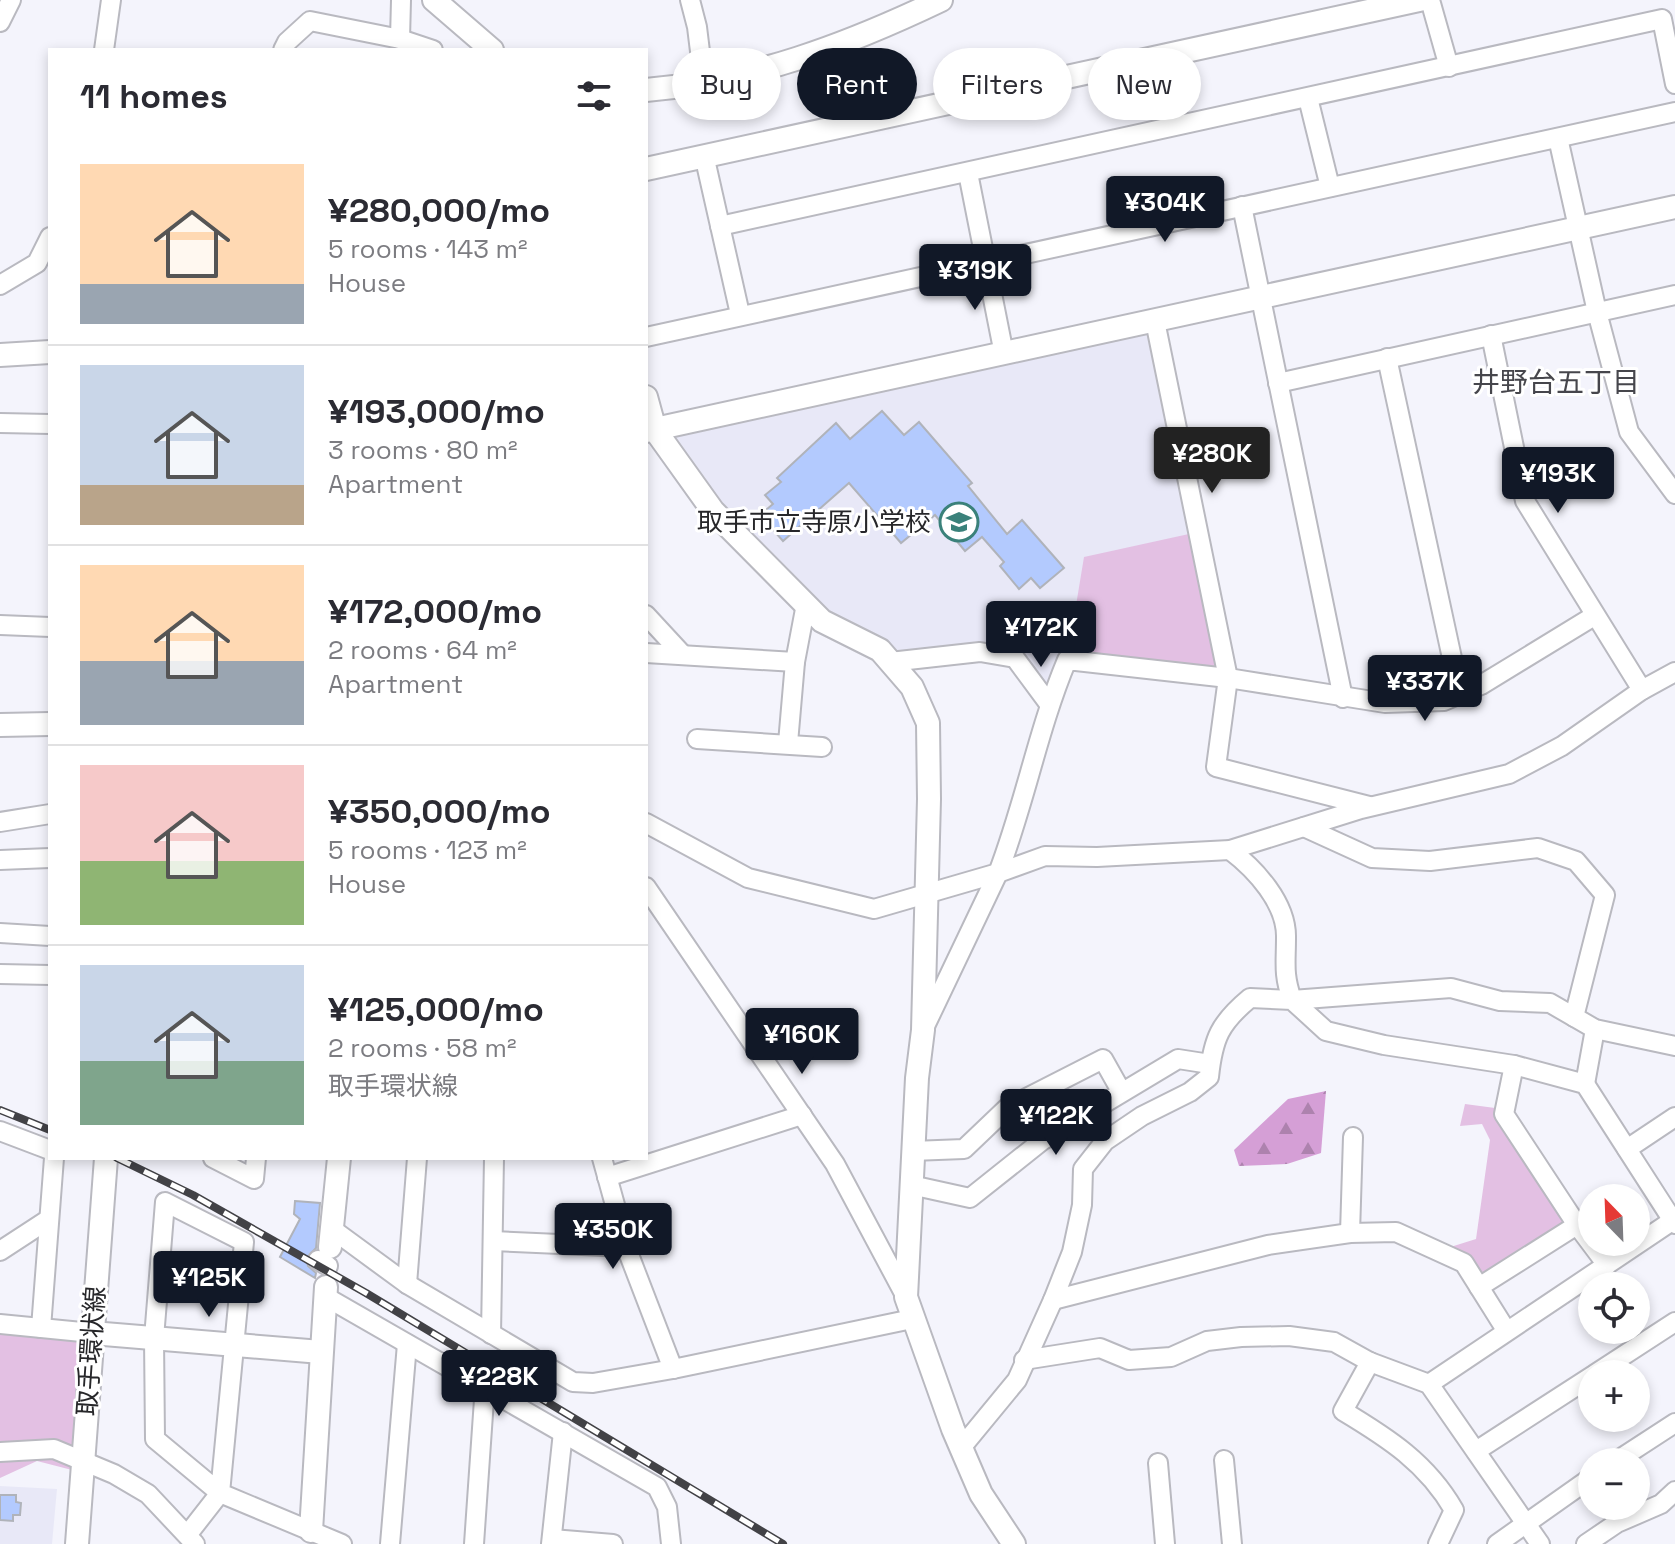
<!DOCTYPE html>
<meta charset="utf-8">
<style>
body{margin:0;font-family:"Space Grotesk","Noto Sans JP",sans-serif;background:#f2f2f3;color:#2b2b33;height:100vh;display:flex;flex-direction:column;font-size:30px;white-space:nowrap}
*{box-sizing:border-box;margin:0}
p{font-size:26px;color:#7c7c81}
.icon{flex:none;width:44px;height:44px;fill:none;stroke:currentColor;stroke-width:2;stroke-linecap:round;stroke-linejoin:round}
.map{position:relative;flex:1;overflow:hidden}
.sheet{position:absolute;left:48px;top:48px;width:600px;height:1112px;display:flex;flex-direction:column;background:#fff;border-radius:0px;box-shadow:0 4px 12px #0003}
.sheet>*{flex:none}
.banner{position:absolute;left:672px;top:48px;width:760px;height:72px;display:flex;gap:16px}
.needle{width:52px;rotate:337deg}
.buttons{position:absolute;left:1578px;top:1184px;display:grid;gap:16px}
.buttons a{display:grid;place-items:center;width:72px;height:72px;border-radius:50%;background:#fff;box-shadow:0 4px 12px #0003;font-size:40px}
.price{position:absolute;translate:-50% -68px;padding:0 18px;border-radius:8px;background:#111827;color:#fff;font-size:26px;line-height:52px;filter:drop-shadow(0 2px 4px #0008)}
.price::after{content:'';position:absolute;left:50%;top:48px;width:24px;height:18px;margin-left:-12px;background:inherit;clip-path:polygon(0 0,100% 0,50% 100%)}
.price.on{background:#222;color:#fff}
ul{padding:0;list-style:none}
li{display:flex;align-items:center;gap:24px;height:200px;padding:0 32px}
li+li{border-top:2px solid #e1e1e2}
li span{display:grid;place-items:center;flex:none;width:224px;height:160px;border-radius:0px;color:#555}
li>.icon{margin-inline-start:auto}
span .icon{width:96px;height:96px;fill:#fffc;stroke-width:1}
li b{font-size:34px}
h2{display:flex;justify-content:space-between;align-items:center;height:96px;padding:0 32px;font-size:34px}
.tag{padding:0 28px;border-radius:36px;background:#fff;box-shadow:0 4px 12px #0003;font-size:28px;line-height:72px}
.tag.on{background:#111827;color:#fff}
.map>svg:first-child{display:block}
.built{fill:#e8e8f7}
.forest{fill:url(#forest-firs)}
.green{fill:#e3c0e3}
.building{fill:#b3cafe;stroke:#b0b3ba;stroke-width:2}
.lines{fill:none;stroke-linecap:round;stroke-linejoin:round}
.minor-casing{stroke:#b9b9c0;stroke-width:22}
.tertiary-casing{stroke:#b9b9c0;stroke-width:26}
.minor{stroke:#fff;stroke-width:18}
.tertiary{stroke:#fff;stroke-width:22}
.rail-casing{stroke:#424246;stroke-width:8}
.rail{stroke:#fff;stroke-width:5;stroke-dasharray:15;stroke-linecap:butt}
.labels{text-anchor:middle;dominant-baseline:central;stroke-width:6;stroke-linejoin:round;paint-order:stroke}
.poi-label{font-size:26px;fill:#27272a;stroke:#fff;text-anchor:end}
.street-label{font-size:26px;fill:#27272a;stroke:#fff}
.neighbourhood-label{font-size:28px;fill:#46464c;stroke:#fff}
</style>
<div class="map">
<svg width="1675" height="1544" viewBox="0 0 1675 1544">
<defs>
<pattern id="forest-firs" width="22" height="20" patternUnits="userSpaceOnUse" patternTransform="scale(2)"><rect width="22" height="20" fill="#d59fd6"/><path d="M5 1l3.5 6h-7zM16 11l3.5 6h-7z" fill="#ad82ae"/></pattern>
</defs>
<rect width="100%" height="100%" fill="#f4f4fc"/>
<!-- built -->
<g class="built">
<path d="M1155 321 1198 532 1067 660 1049 704 1015 657 890 662 822 621 655 430Z"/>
<path d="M0 1486 57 1489 52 1544H0Z"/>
</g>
<!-- forest -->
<path class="forest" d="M1326 1091 1321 1153 1287 1164 1239 1166 1234 1150 1288 1099Z"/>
<!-- green -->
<g class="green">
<path d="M1198 532 1228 678 1067 660 1084 557Z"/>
<path d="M1465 1104 1495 1108 1568 1223 1479 1276 1425 1255 1476 1239 1490 1140 1482 1124 1460 1126Z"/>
<path d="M0 1333 81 1341 72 1470 37 1461 0 1478Z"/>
</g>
<!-- building -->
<g class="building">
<path d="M882 411 904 435 919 422 972 483 968 486 1007 534 1022 520 1064 568 1040 588 1031 578 1019 589 1000 566 1004 562 982 537 965 551 935 515 901 543 849 483 783 541 760 515 773 504 765 495 781 482 777 478 836 423 850 439Z"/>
<path d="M295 1201 320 1203 316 1248 306 1259 308 1266 316 1273 315 1278 280 1257 300 1219 294 1214Z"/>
<path d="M0 1495H16V1502L21 1503 20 1515H13V1521L0 1520Z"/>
</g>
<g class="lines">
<defs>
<g id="minor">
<path d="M690 0 697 27 704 84"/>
<path d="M1430 0 1449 67"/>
<path d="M0 22 11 0"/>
<path d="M400 39 401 0"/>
<path d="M104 50 111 0"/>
<path d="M283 50 287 42 310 21 400 39 433 50"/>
<path d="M1308 98 1330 187"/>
<path d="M1558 138 1597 312 1629 432 1675 494"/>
<path d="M704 155 740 314"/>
<path d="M968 173 1004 354"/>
<path d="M1242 206 1343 698"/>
<path d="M720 226 1662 19 1675 84"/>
<path d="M0 285 37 263 50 237"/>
<path d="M1155 321 1228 678 1216 767 1369 806"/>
<path d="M1491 335 1525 501 1642 690"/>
<path d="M646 337 1675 112"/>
<path d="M1387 358 1460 695"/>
<path d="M1278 383 1675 295"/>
<path d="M0 423 50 424"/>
<path d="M646 615 683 655"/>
<path d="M0 625 50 627"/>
<path d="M646 653 795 662"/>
<path d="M890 662 980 652 1015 658 1049 704"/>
<path d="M697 739 822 747"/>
<path d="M788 743 795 662 806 604"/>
<path d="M0 822 50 814"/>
<path d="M646 823 748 878 874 909 998 873C1025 803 1038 729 1067 660L1228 678 1385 703 1444 701 1481 685 1594 616"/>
<path d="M1304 827 1372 858 1430 861 1538 848 1576 861 1605 895 1574 1017"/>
<path d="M1230 850C1255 869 1287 903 1286 938 1286 964 1283 973 1292 1000L1451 988 1500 1001 1550 1003 1595 1029 1675 1046"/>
<path d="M0 860 50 858"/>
<path d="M646 887 835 1164 906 1297"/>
<path d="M0 933 50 936"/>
<path d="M0 974 50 975"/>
<path d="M926 1024 998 873 1045 856 1097 857 1230 850 1361 809 1509 774 1562 746 1642 690 1675 672"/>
<path d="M1514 1065 1504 1114 1577 1225 1607 1265"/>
<path d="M1585 1084 1595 1029"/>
<path d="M0 1131 50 1150"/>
<path d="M1627 1149 1675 1117"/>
<path d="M912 1151 964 1149 1007 1108 1103 1059 1121 1091"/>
<path d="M213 1158 254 1179 256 1158"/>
<path d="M602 1158 628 1252 673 1369"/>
<path d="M607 1177 802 1115"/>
<path d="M911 1185 970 1198 1043 1140 1178 1059 1210 1064"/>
<path d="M332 1229 407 1284 573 1382 593 1383 673 1369 912 1319"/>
<path d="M1350 1233 1353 1137"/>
<path d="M493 1241 627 1247"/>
<path d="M0 1251 49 1219"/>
<path d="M318 1260 328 1266"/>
<path d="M407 1284 417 1158"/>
<path d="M1479 1287 1577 1225"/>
<path d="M326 1297 657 1487 667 1507 671 1544"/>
<path d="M1053 1300 1268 1245 1350 1233 1396 1232 1464 1263 1506 1330"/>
<path d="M0 1324 92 1333"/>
<path d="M41 1328 54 1158"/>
<path d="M491 1334 494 1158"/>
<path d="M1024 1360 1100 1348 1129 1360 1171 1357 1207 1341 1241 1337 1289 1336 1334 1342 1370 1362 1429 1384 1540 1544"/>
<path d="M1370 1362 1343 1411C1388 1438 1427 1463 1454 1510L1438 1544"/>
<path d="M1595 1374 1675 1322"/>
<path d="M1429 1384 1675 1219"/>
<path d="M961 1448 1017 1380 1053 1300 1072 1252 1082 1205 1083 1169 1105 1141 1142 1116 1190 1092 1209 1077C1213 1038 1220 1023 1250 998L1292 1000 1326 1031 1384 1045 1514 1065 1585 1084 1675 1224"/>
<path d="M1476 1451 1592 1376"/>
<path d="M0 1452 54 1449 114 1474 148 1494 195 1544"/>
<path d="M1224 1460 1232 1544"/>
<path d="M1615 1462 1675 1423"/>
<path d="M1158 1463 1165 1544"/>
<path d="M188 1534 220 1493 244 1242 165 1202 154 1338 155 1439 220 1493 342 1544"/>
<path d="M552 1539 613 1544"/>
<path d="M390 1544 407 1344"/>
<path d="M474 1544 485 1385"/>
<path d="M551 1544 563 1432"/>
<path d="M1497 1544 1592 1477"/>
<path d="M1586 1544 1617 1523 1661 1504 1675 1491"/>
</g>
<g id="tertiary">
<path d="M434 0 492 50"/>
<path d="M646 90C751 81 847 45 941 0"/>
<path d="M646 169 1419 0"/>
<path d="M0 355 50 352"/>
<path d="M646 397 655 430 713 511 822 621 880 650 912 687 928 723 929 799 923 1030 917 1078 906 1297 953 1429 981 1494 1014 1544"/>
<path d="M646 431 1675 207"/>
<path d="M0 725 50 724"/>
<path d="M330 1247 339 1158"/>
<path d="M92 1333 321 1352"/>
<path d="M311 1531 326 1287"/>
<path d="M77 1544 106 1158"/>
</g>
</defs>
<!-- minor casing -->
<use href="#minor" class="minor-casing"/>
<!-- tertiary casing -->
<use href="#tertiary" class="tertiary-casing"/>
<!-- minor -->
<use href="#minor" class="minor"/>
<!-- tertiary -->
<use href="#tertiary" class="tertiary"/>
<defs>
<g id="rail">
<path d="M0 1110 50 1130"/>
<path d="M117 1158 193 1195 366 1293 783 1544"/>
</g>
</defs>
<!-- rail casing -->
<use href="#rail" class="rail-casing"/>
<!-- rail -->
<use href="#rail" class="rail"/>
</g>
<!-- icons -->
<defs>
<symbol id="school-ring" viewBox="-11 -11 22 22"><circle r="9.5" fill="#fff" stroke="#3a817a" stroke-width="1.5"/><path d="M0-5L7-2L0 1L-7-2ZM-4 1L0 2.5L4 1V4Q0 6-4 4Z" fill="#3a817a"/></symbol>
</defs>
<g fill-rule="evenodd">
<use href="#school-ring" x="937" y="500" width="44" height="44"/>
</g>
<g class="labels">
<!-- poi labels -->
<g class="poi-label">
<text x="931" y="522">取手市立寺原小学校</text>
</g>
<!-- street labels -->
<g class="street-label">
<text transform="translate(91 1351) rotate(-86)">取手環状線</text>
</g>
<!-- neighbourhood labels -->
<g class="neighbourhood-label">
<text x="1556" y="382">井野台五丁目</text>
</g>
</g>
</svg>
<div class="buttons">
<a><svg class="needle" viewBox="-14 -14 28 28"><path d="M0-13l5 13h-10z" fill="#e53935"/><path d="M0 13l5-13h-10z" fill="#7c7c81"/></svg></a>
<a><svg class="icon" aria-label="locate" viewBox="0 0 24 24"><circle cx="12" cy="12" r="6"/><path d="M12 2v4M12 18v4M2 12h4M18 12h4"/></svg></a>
<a>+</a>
<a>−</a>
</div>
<b class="price" style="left:1165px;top:244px">¥304K</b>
<b class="price" style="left:975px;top:312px">¥319K</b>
<b class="price on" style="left:1212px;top:495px">¥280K</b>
<b class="price" style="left:1558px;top:515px">¥193K</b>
<b class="price" style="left:1041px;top:669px">¥172K</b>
<b class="price" style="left:1425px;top:723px">¥337K</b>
<b class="price" style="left:802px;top:1076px">¥160K</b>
<b class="price" style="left:1056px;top:1157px">¥122K</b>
<b class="price" style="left:613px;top:1271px">¥350K</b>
<b class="price" style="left:209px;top:1319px">¥125K</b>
<b class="price" style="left:499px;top:1418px">¥228K</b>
<div class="banner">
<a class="tag">Buy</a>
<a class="tag on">Rent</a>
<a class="tag">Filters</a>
<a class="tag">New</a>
</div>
<section class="sheet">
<h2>11 homes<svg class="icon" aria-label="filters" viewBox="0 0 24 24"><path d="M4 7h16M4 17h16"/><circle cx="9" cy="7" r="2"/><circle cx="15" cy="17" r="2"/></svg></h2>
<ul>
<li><span style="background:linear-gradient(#ffd9b3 75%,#9aa5b1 0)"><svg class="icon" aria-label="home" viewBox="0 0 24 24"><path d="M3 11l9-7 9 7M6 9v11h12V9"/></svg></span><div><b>¥280,000/mo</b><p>5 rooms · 143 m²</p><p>House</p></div></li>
<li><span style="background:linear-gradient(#c9d6e8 75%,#b9a48a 0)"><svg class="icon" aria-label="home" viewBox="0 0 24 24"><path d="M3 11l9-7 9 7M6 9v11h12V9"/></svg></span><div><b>¥193,000/mo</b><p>3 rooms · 80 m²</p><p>Apartment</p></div></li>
<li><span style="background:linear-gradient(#ffd9b3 60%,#9aa5b1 0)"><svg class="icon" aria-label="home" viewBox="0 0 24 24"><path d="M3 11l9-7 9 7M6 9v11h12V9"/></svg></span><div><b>¥172,000/mo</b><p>2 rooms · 64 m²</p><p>Apartment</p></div></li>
<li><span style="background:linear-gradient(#f6c9c9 60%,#8fb573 0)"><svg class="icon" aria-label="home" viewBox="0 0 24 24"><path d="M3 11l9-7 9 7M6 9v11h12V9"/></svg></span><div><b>¥350,000/mo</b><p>5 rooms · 123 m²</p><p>House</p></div></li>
<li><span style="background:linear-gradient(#c9d6e8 60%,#7fa58c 0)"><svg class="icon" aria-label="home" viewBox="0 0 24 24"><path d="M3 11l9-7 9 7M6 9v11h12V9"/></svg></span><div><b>¥125,000/mo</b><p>2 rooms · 58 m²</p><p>取手環状線</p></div></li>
</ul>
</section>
</div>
